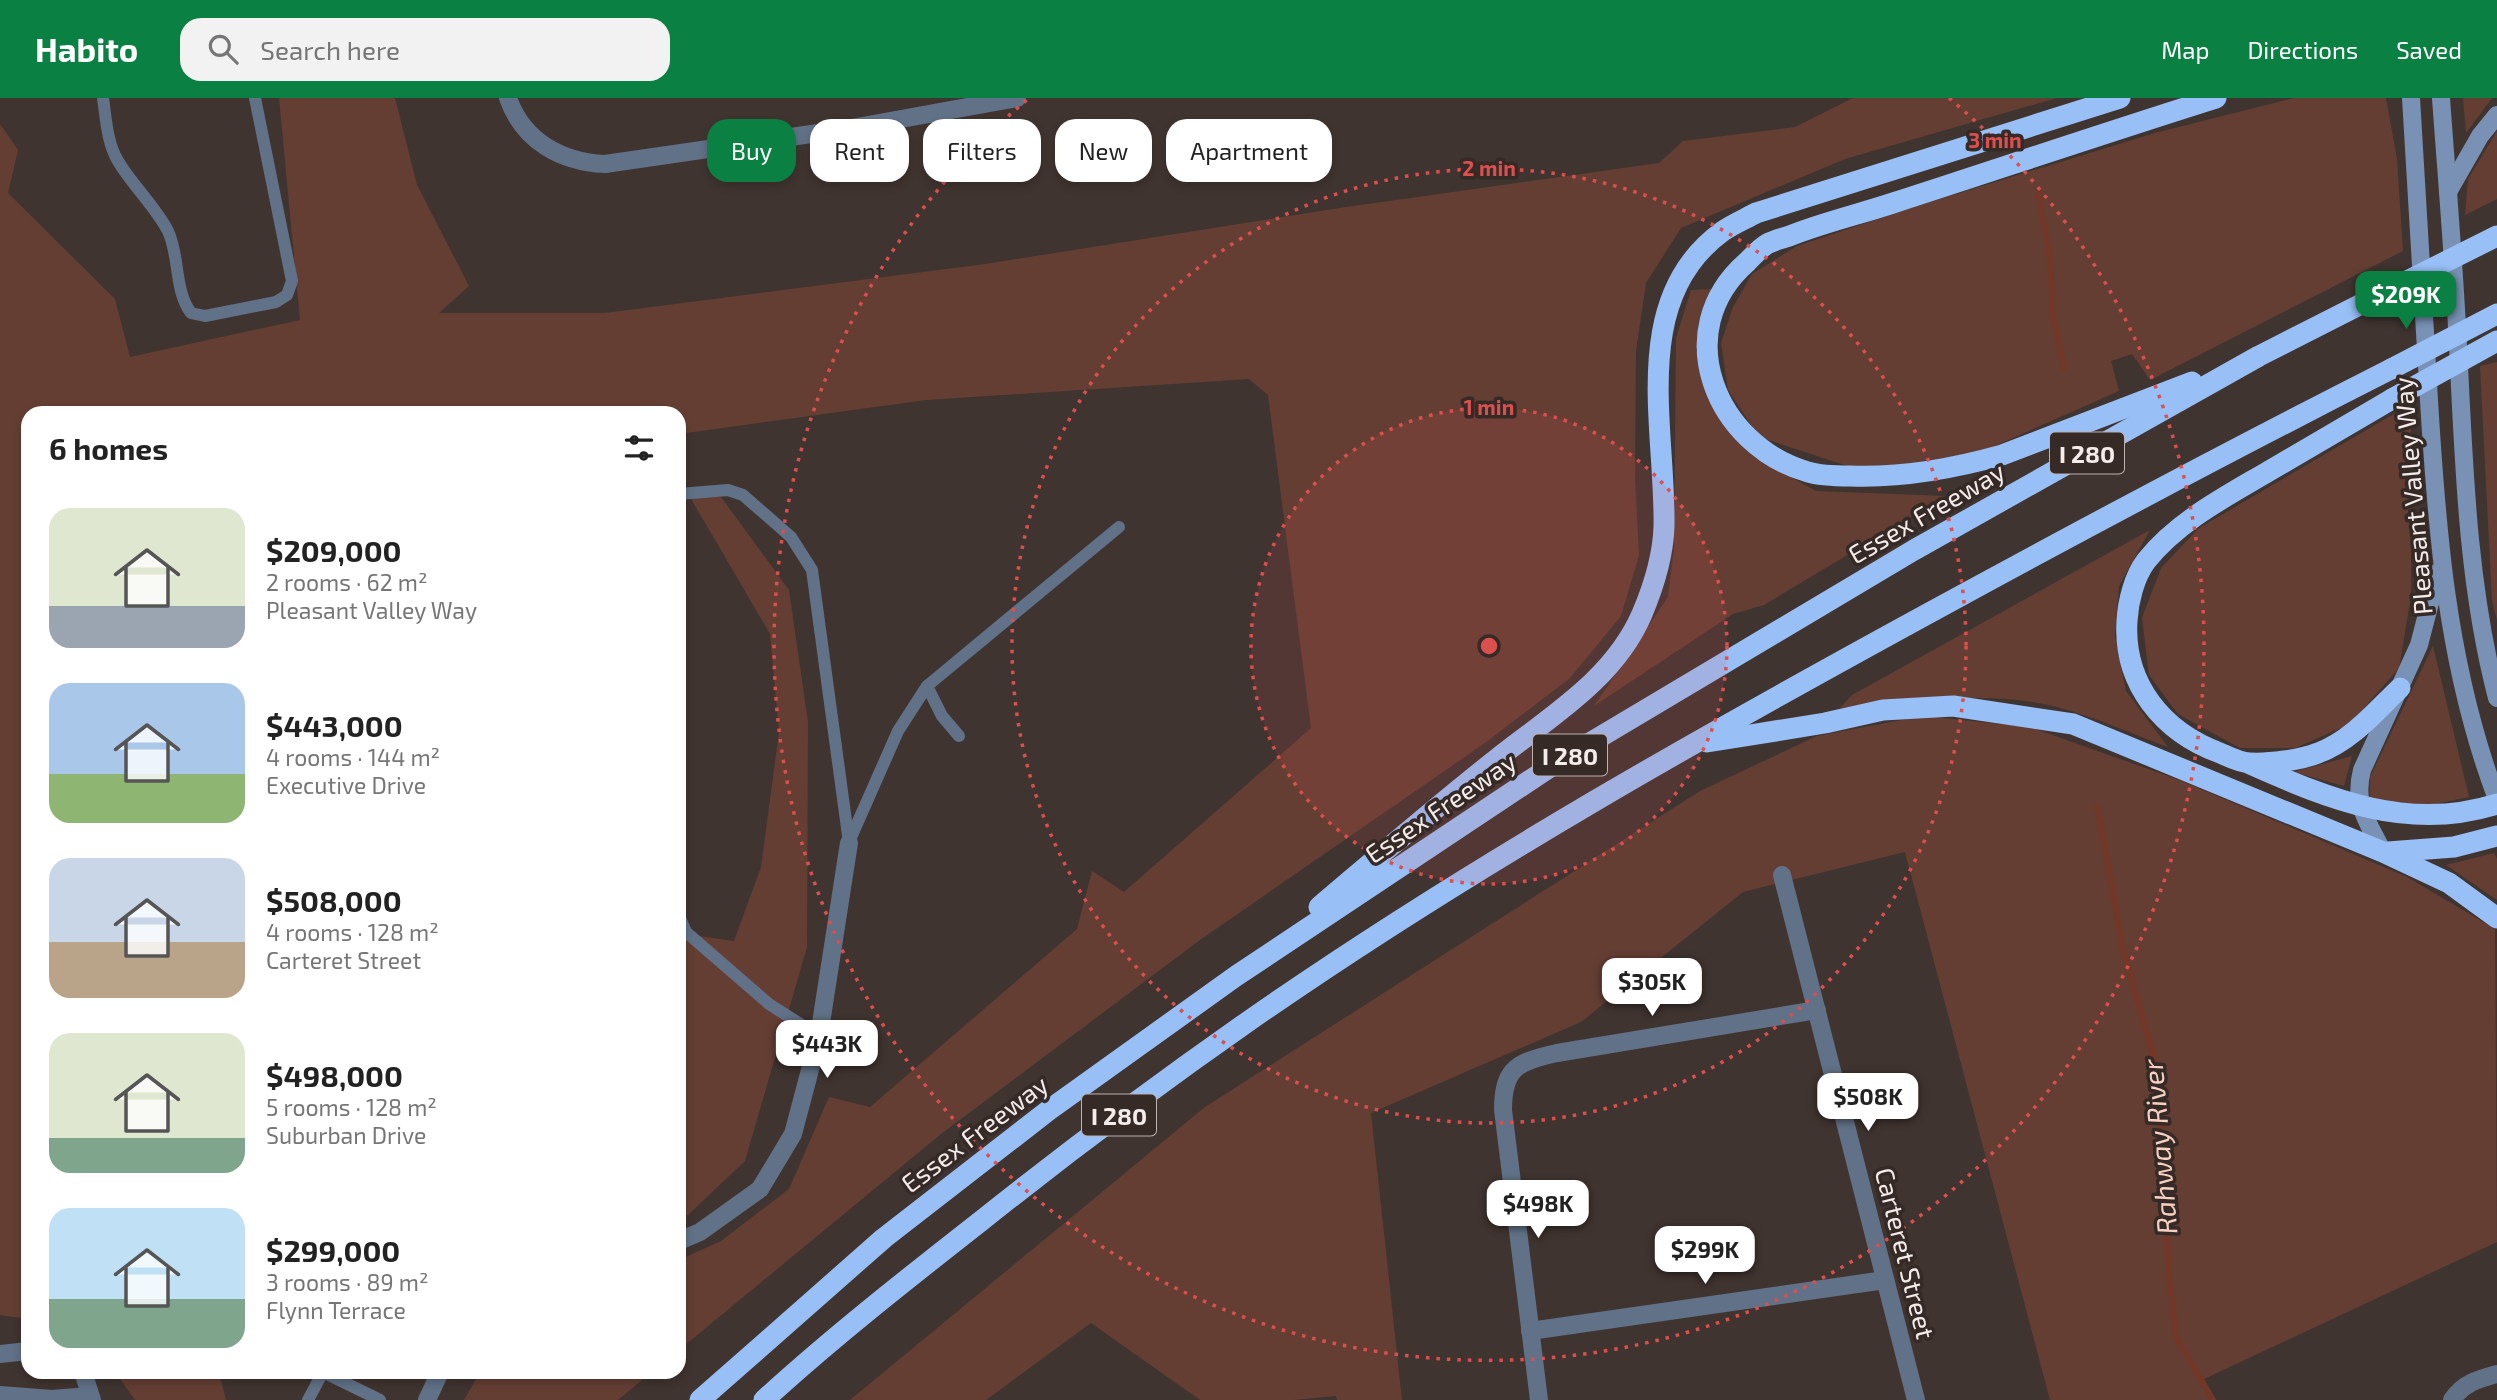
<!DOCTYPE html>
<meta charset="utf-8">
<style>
body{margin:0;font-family:"Exo 2",sans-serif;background:#f2f2f2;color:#222;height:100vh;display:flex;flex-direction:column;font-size:26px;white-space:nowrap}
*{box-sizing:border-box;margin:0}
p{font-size:23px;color:#767676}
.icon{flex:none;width:38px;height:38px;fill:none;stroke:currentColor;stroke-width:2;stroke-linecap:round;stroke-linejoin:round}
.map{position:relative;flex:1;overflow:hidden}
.sheet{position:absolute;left:21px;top:308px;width:665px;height:973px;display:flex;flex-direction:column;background:#fff;border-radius:21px;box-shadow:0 4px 10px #0003}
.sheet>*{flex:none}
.hud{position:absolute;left:707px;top:21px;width:665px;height:63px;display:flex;gap:14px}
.price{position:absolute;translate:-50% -60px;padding:0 16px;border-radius:14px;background:#fff;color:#222;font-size:23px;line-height:46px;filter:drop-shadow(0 2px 4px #0008)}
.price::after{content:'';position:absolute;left:50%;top:42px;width:21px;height:16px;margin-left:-10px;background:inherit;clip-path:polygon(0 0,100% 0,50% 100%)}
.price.on{background:#0b8043;color:#fff}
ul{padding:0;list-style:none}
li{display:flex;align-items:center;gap:21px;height:175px;padding:0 28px}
li span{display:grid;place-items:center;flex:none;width:196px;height:140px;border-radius:21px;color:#555}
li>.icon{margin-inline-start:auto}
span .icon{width:84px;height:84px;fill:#fffc;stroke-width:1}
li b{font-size:30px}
h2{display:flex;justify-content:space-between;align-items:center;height:84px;padding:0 28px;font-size:30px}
.tag{padding:0 24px;border-radius:21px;background:#fff;box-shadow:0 4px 10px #0003;font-size:24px;line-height:63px}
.tag.on{background:#0b8043;color:#fff}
header{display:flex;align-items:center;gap:42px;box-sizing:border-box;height:98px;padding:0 35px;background:#0b8043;color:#fff}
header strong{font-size:33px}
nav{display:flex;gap:38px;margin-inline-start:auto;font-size:24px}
.search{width:490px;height:63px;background:#f2f2f2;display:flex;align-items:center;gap:18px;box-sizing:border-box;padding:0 24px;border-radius:21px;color:#767676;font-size:26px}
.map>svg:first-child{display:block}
.green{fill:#643e33}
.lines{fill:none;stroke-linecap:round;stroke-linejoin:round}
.stream{stroke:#723726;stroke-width:6}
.service{stroke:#617187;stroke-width:12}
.minor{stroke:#617187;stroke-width:18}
.secondary{stroke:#7891b4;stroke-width:18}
.motorway{stroke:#98bff6;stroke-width:21}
.motorway-bridge{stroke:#98bff6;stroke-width:21}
.ring{fill:none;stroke:#dc4f4f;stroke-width:3.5;stroke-dasharray:3.5 7}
.labels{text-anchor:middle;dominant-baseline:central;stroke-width:7;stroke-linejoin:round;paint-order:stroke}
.shield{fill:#352a26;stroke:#bbb2af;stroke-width:2}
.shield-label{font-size:24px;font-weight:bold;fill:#f4ecea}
.street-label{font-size:26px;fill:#f4ecea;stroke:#352a26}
.water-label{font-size:28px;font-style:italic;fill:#f7d0c4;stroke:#352a26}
.centre{fill:#dc4f4f;stroke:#352a26;stroke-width:3.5}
.ring-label{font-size:21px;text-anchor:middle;font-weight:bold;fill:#dc4f4f;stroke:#352a26;stroke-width:7;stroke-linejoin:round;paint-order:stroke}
</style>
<header>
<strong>Habito</strong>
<div class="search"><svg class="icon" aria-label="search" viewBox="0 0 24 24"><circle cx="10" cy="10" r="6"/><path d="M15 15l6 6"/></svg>Search here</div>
<nav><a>Map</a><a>Directions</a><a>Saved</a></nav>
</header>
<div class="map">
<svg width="2497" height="1302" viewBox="0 0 2497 1302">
<rect width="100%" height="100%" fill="#403430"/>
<!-- green -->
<g class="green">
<path d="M279 0H395L417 87 469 188 439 215H605L985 166 1346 109 1659 65 1683 43 1795 29 1853 0H2057L1845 61 1681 130 1646 185 1636 253 1635 380 1639 457 1621 518 1570 580 1485 645 1200 842 941 1036 679 1252V1162L721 1143 789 1091 829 999 870 1009 1077 831 1092 773 1124 794 1311 630 1268 297 1249 281 926 302 679 336V315H28V1221L0 1217V26L18 52 8 95 115 201 130 259 300 222Z"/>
<path d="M2294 0H2386L2397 61 2403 153 2150 282 2132 256 2111 263 2119 293 1979 355 1860 372 1759 339 1728 292 1721 245 1733 209 1752 176 1797 148 1917 108 2155 35Z"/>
<path d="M2463 0H2492L2466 35Z"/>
<path d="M2497 33V101L2465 117 2468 81Z"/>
<path d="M1714 191 1696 252 1717 317 1756 360 1816 393 1946 398 1764 507 1733 516 1594 608 1668 499 1674 450 1676 240 1691 192Z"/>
<path d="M2497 264V522L2492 503 2480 268Z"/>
<path d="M2411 306V498L2399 570 2350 626 2295 650H2240L2178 616 2149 577 2142 520 2161 470 2199 430Z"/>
<path d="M690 399H721L789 492 808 624 807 849 745 1063 688 1117 679 1120V835L734 843 761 769 779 634 770 536Z"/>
<path d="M2150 432 2119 488 2115 539 2126 593 2168 649C2132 636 2095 619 2057 609 1987 591 1911 605 1840 610L1852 597Z"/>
<path d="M2433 548 2469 699 2414 710 2370 700V679Z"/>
<path d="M1923 618 2030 629 2182 683 2407 779 2495 831 2497 1144 2202 1282 2214 1302H2050L1905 754 1743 794 1581 924 1371 1015 1402 1302H1337L1336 1298 1293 1302H1200L1091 1225 986 1302H850L1205 1009 1700 693 1817 638Z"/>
<path d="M2352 658 2344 688 2293 674Z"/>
<path d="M2494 755 2497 761V802L2446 767Z"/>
<path d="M115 1274H219L226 1302H135Z"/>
<path d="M480 1274H652L618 1302H464Z"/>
</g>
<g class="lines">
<!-- stream -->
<g class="stream">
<path d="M2038 94 2050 160 2053 218 2064 270"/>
<path d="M2097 707 2123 853 2158 974 2169 1179 2176 1239 2213 1302"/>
</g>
<!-- service -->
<g class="service">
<path d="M103 0C106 20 107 45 118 63 132 87 155 108 168 133 180 159 174 192 191 215L205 218 276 204 287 197 292 183 255 0"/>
<path d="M679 396 728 392 743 397 791 439 812 472 849 745"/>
<path d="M927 588 942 618 959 638"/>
<path d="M849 744 898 633 927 588 1119 429"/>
<path d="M679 818 686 834 769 906 819 938"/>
<path d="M308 1302 323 1274 380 1302"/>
</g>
<!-- minor -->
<g class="minor">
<path d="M508 0C523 43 561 64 605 66L846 31 1017 0"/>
<path d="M1782 777 1916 1302"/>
<path d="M679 1143 700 1134 760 1091 793 1036 819 938 849 745"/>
<path d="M1530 1233 1885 1182"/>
<path d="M0 1256 28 1253"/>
<path d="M83 1274 92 1302"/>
<path d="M0 1297 52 1301 90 1298"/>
<path d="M427 1302 440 1274"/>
<path d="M1539 1302 1503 1012C1503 969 1518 964 1557 955L1817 912"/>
<path d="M2452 1302C2463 1285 2479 1281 2497 1276"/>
</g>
<!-- secondary -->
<g class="secondary">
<path d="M2411 0C2417 95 2423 190 2428 285 2436 426 2446 567 2497 701"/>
<path d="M2441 0C2447 83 2454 165 2458 248 2464 366 2467 485 2497 600"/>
<path d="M2448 94 2480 38 2497 17"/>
<path d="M2383 754C2368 724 2353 707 2362 672L2419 547 2438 474"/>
</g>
<!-- motorway -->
<g class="motorway">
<path d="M2192 284 2002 357C1952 371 1903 380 1850 378 1837 378 1821 378 1808 374 1716 348 1668 233 1747 164 1753 158 1760 150 1767 146 1774 142 1784 140 1792 137 1825 124 1860 116 1893 105 2001 70 2108 34 2216 0"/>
<path d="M2392 301C2351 325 2310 349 2269 373 2225 399 2178 423 2146 463 2134 479 2128 504 2127 523 2123 586 2163 634 2220 655 2229 659 2241 665 2250 665 2268 666 2301 662 2318 655 2351 643 2376 613 2400 590"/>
<path d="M1707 644 1825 625 1883 612 1953 608 2073 626 2383 754 2449 785 2497 820"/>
<path d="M2250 666C2331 702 2409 734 2497 706"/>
<path d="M2388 754 2454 749 2497 738"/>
<path d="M1319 809C1378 759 1437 708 1498 660 1551 618 1614 581 1642 516 1653 490 1663 457 1664 429 1666 330 1628 201 1723 133 1733 126 1745 121 1756 115L2120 0"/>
<path d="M700 1302 884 1140 1049 1012 1236 878 1553 667 1914 452 2259 258 2383 195"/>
<path d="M764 1302C833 1239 907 1181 981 1123 1070 1052 1160 985 1253 920 1476 765 1714 632 1953 502 2098 423 2243 346 2391 271"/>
</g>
<!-- motorway-bridge -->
<g class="motorway-bridge">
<path d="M2383 195 2497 138"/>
<path d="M2391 271 2497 216"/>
<path d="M2392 301 2497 243"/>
</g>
</g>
<!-- distance rings -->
<circle cx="1489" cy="548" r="238" fill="#dc4f4f" fill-opacity=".12"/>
<g class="ring">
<circle cx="1489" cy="548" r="238"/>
<circle cx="1489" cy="548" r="477"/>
<path d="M1949 0A715 715 0 1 1 1029 0"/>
</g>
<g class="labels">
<!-- shield labels -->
<g class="shield">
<rect x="2050" y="334.5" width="74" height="41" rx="5"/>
<rect x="1533" y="636.5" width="74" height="41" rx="5"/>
<rect x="1082" y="996.5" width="74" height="41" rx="5"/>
</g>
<g class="shield-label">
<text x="2087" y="355">I 280</text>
<text x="1570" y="657">I 280</text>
<text x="1119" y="1017">I 280</text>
</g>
<!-- street labels -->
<g class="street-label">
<text transform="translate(2412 398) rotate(-95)">Pleasant Valley Way</text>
<text transform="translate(1926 414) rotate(-30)">Essex Freeway</text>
<text transform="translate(1440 709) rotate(-34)">Essex Freeway</text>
<text transform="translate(974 1035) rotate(-37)">Essex Freeway</text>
<text transform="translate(1906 1155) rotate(76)">Carteret Street</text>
</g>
<!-- water labels -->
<g class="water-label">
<text transform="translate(2159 1049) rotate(-95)">Rahway River</text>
</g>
</g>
<circle cx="1489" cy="548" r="10" class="centre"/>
<g class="ring-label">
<text x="1995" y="50">3 min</text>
<text x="1489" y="78">2 min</text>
<text x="1489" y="317">1 min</text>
</g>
</svg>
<b class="price on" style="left:2406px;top:233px">$209K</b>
<b class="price" style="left:1652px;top:920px">$305K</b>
<b class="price" style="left:827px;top:982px">$443K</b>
<b class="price" style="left:1868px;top:1035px">$508K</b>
<b class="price" style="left:1538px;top:1142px">$498K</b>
<b class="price" style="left:1705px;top:1188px">$299K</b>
<div class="hud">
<a class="tag on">Buy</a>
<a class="tag">Rent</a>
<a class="tag">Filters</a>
<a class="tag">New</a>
<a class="tag">Apartment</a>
</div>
<section class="sheet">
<h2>6 homes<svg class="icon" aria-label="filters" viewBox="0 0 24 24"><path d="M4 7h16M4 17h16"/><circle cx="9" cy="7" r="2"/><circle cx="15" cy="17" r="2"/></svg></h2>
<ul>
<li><span style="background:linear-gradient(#dfe7d0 70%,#9aa5b1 0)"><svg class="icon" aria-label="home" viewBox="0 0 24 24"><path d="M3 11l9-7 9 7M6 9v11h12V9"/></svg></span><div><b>$209,000</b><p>2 rooms · 62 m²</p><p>Pleasant Valley Way</p></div></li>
<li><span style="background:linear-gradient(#a9c7e8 65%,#8fb573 0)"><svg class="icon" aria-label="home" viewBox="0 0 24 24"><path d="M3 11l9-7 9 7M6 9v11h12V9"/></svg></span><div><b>$443,000</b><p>4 rooms · 144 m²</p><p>Executive Drive</p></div></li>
<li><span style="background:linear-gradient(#c9d6e8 60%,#b9a48a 0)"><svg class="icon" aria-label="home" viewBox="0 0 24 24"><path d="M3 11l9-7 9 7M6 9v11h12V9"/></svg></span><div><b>$508,000</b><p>4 rooms · 128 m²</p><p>Carteret Street</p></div></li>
<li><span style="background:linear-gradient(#dfe7d0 75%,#7fa58c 0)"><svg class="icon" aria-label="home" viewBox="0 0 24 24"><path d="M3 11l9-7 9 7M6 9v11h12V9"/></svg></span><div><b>$498,000</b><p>5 rooms · 128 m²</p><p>Suburban Drive</p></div></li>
<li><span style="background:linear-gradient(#bfe0f5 65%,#7fa58c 0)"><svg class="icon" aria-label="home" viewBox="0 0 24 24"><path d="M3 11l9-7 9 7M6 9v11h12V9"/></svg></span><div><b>$299,000</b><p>3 rooms · 89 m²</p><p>Flynn Terrace</p></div></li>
</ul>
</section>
</div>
